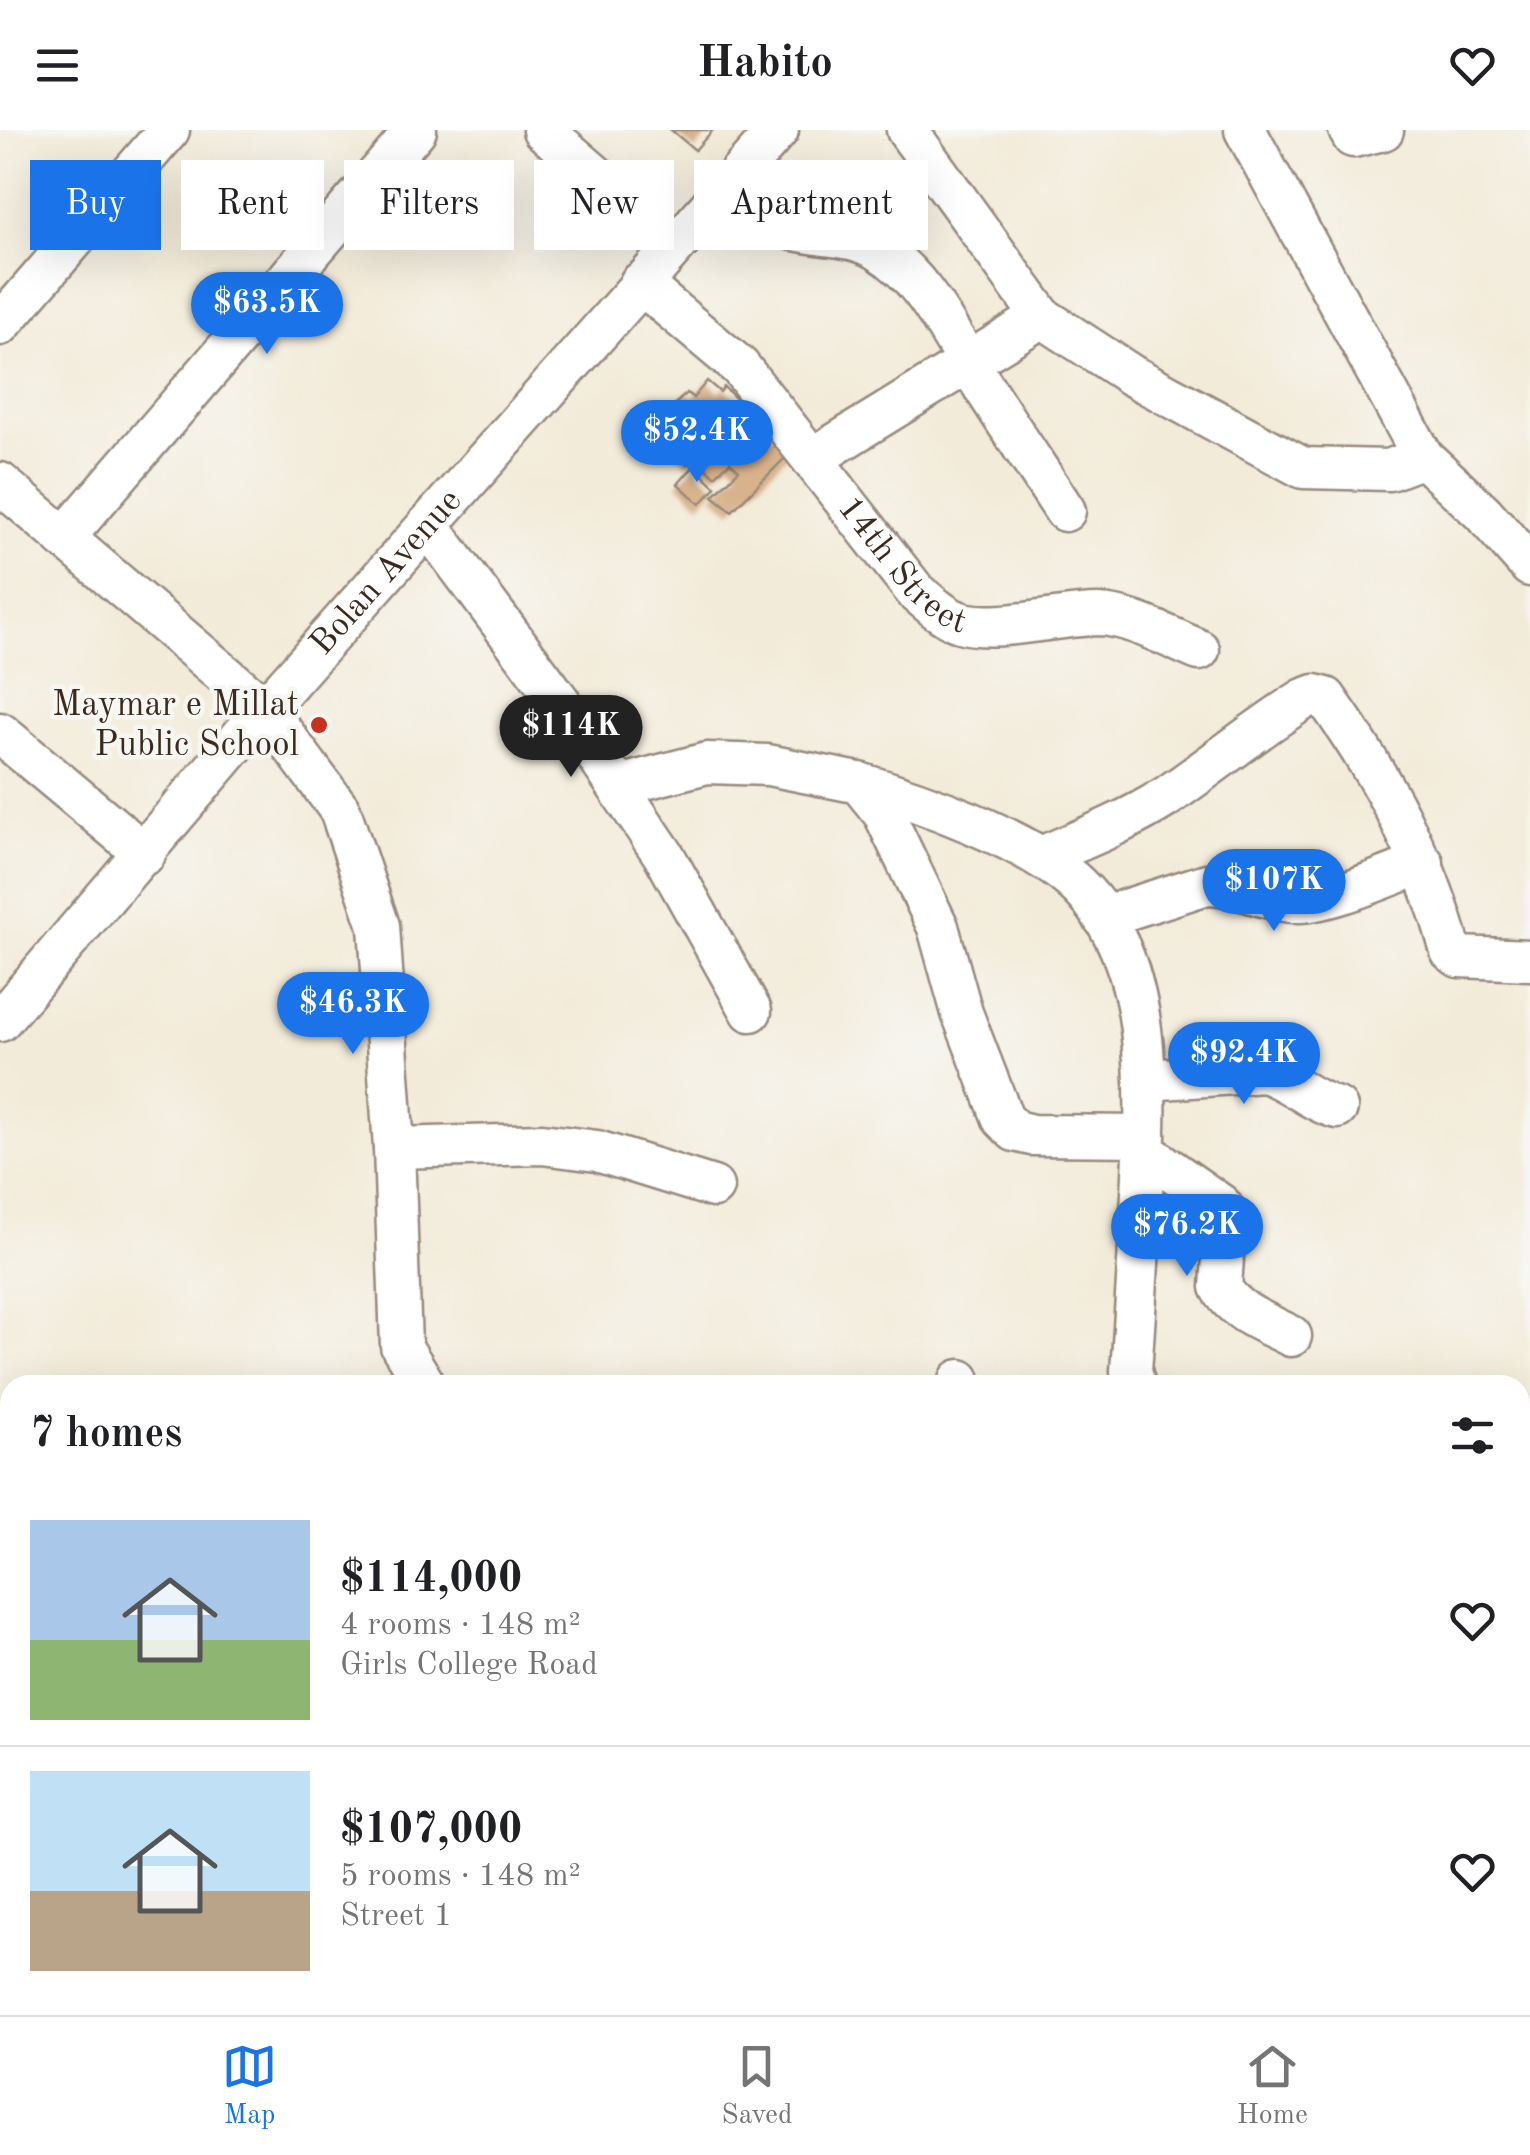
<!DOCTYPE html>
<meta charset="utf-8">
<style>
body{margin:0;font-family:"Old Standard TT",serif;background:#f2f2f2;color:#202124;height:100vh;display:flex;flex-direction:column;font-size:38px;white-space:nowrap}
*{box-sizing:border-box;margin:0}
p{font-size:32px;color:#757577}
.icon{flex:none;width:55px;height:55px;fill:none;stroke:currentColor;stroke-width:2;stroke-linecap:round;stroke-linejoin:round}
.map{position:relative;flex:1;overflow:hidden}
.drawer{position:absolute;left:0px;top:1245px;width:1530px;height:640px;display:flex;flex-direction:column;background:#fff;border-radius:30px 30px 0 0;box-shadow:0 10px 40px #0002}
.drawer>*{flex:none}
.hud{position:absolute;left:30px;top:30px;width:1000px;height:90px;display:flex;gap:20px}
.price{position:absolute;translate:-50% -85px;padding:0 22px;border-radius:35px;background:#1a73e8;color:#fff;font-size:32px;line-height:65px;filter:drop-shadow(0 2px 5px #0008)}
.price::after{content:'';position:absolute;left:50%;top:60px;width:30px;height:22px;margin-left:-15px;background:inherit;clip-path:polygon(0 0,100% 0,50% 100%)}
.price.selected{background:#222;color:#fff}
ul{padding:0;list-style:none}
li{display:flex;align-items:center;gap:30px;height:250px;padding:0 30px}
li+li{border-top:2px solid #e0e0e0}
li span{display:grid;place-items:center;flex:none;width:280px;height:200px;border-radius:0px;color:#555}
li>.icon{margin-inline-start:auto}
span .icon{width:120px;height:120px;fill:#fffc;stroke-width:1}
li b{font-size:42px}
h2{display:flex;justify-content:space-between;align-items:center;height:120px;padding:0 30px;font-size:42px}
.pill{padding:0 35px;border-radius:0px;background:#fff;box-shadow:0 10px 40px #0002;font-size:35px;line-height:90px}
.pill.selected{background:#1a73e8;color:#fff}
header{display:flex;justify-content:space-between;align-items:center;height:130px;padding:0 30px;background:#fff;font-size:45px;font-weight:700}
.dock{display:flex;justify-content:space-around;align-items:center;height:140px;border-top:2px solid #e0e0e0;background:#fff;font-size:28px;color:#757577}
.dock a{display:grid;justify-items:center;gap:5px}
.dock .selected{color:#1a73e8}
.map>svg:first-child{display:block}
.green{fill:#a9cb73;stroke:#727a48;stroke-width:2.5}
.building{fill:#d8b28b}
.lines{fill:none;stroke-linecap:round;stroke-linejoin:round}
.minor-casing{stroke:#978a7c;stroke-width:45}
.major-casing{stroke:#978a7c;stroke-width:55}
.minor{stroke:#fff;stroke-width:40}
.major{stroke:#fff;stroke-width:50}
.poi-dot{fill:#c8321e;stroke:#f6f6f2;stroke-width:4}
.labels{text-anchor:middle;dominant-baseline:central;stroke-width:9;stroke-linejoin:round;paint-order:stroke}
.street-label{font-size:35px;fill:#3b2a1e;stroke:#f6f6f2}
.poi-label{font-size:35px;fill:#3b2a1e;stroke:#f6f6f2;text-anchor:end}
</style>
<header><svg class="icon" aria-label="menu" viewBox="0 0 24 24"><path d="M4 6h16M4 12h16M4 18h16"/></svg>Habito<svg class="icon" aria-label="heart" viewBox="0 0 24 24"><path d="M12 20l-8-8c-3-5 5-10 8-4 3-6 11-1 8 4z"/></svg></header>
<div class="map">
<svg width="1530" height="1885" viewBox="0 0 1530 1885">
<rect width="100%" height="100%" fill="#f6f6f2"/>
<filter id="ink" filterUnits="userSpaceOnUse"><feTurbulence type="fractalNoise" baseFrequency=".01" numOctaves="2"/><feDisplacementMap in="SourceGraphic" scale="20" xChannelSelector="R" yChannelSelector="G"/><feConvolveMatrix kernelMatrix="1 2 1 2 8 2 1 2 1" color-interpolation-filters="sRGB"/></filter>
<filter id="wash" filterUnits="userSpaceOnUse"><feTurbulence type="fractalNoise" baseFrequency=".0048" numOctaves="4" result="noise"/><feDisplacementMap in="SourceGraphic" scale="40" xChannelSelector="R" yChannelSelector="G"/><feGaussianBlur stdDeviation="2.25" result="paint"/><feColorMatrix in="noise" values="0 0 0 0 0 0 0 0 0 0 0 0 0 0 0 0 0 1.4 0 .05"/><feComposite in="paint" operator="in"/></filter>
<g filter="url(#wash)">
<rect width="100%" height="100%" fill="#f3ebd9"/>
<!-- green -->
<path class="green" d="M264 1875H472L483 1885H255Z"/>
<g id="blocks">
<!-- building -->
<g class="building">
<path d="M671 0H713L695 20Z"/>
<path d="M707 251 720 262 724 257 791 322 732 381 713 366 739 340 730 332 715 346 694 327 687 334 659 305 683 282 676 273 687 263 693 268Z"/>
<path d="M694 336 716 357 700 374 678 354Z"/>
</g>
</g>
</g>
<g filter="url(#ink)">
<use href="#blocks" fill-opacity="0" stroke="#978a7c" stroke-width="2.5"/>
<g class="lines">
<defs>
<g id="minor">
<path d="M543 0 676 115"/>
<path d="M907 0 1042 187 1131 245 1303 338 1389 340 1423 327"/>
<path d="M1245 0 1423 327 1483 383 1530 436"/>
<path d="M1349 0 1353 7 1383 0"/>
<path d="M726 59C744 72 762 89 784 97 816 108 849 102 879 120 921 146 944 194 969 234 1000 283 1033 332 1065 381"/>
<path id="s1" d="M640 153 740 237 916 462C929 472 943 487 960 492 995 503 1059 485 1098 485 1132 486 1167 507 1199 520"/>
<path d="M0 195 169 0"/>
<path d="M813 328 1042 187"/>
<path d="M0 353 265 579 340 680 379 796 394 1018 401 1216 425 1255"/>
<path d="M428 395 566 580 665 727 751 881"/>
<path d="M64 408 416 0"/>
<path d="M0 603 145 724"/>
<path d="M859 653C921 671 1024 708 1072 750 1160 827 1147 977 1141 1081 1138 1135 1135 1188 1131 1241L1135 1255"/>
<path d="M618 656 707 633 768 635 859 653 884 684 938 797 962 883 1003 989 1015 1001 1032 1005 1145 1006"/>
<path d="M1041 727C1083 709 1127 692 1166 667 1213 635 1256 599 1304 569L1315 565 1326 568C1382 647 1426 727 1451 821L1459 827 1530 830"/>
<path d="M1103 787 1207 754C1238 754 1263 770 1293 772 1326 774 1390 745 1423 733"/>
<path id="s2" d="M0 891 265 579 778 0"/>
<path d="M1147 950 1264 942C1291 950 1310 971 1337 978"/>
<path d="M394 1018 542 1014 597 1021 713 1057"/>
<path d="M1144 1021 1221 1075 1226 1083 1221 1157C1233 1182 1268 1194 1291 1206"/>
<path d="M960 1250V1255"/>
<path d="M0 1340 10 1344"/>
<path d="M0 1574 10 1563"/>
<path d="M0 1845 10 1833"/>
<path d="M472 1875 483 1885"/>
<path d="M1232 1875 1244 1885"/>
<path d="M1307 1875 1316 1885"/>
<path d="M255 1885 264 1875"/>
<path d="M762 1885 771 1875"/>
<path d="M1003 1885 1012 1875"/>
</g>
<g id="major">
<path d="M1520 1828 1530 1814"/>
<path d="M1476 1885 1484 1875"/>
</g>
</defs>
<!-- minor casing -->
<use href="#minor" class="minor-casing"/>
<!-- major casing -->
<use href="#major" class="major-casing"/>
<!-- minor -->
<use href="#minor" class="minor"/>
<!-- major -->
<use href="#major" class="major"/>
</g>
</g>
<!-- markers -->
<circle class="poi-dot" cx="319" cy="595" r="10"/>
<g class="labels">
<!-- street labels -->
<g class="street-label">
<text stroke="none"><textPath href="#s1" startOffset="388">14th Street</textPath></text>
<text stroke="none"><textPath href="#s2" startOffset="592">Bolan Avenue</textPath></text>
</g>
<!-- poi labels -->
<g class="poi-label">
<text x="299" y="575">Maymar e Millat<tspan x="299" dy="40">Public School</tspan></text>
</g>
</g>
</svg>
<b class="price" style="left:267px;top:227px">$63.5K</b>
<b class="price" style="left:697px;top:355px">$52.4K</b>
<b class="price selected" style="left:571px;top:650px">$114K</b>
<b class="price" style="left:1274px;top:804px">$107K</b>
<b class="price" style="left:353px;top:927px">$46.3K</b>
<b class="price" style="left:1244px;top:977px">$92.4K</b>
<b class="price" style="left:1187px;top:1149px">$76.2K</b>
<div class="hud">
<a class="pill selected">Buy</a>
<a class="pill">Rent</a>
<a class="pill">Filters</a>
<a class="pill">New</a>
<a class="pill">Apartment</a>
</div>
<section class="drawer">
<h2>7 homes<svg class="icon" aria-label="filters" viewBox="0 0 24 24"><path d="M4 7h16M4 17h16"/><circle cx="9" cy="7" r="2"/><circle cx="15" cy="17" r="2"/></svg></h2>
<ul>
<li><span style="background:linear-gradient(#a9c7e8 60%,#8fb573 0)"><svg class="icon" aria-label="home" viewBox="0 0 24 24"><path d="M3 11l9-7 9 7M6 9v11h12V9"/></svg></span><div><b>$114,000</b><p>4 rooms · 148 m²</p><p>Girls College Road</p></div><svg class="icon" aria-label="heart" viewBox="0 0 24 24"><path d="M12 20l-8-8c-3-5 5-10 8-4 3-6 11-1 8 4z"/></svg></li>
<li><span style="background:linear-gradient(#bfe0f5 60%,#b9a48a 0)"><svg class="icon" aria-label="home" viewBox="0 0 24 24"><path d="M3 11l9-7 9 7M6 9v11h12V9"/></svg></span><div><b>$107,000</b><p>5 rooms · 148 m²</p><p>Street 1</p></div><svg class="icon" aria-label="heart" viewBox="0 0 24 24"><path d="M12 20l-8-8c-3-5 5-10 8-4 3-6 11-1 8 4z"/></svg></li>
</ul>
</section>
</div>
<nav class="dock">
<a class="selected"><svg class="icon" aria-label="map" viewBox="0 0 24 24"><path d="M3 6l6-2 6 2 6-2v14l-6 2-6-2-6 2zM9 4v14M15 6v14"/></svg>Map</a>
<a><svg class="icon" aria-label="saved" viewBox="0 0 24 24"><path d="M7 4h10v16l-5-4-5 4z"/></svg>Saved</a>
<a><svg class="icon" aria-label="home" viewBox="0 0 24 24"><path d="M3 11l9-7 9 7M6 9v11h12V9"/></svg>Home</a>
</nav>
